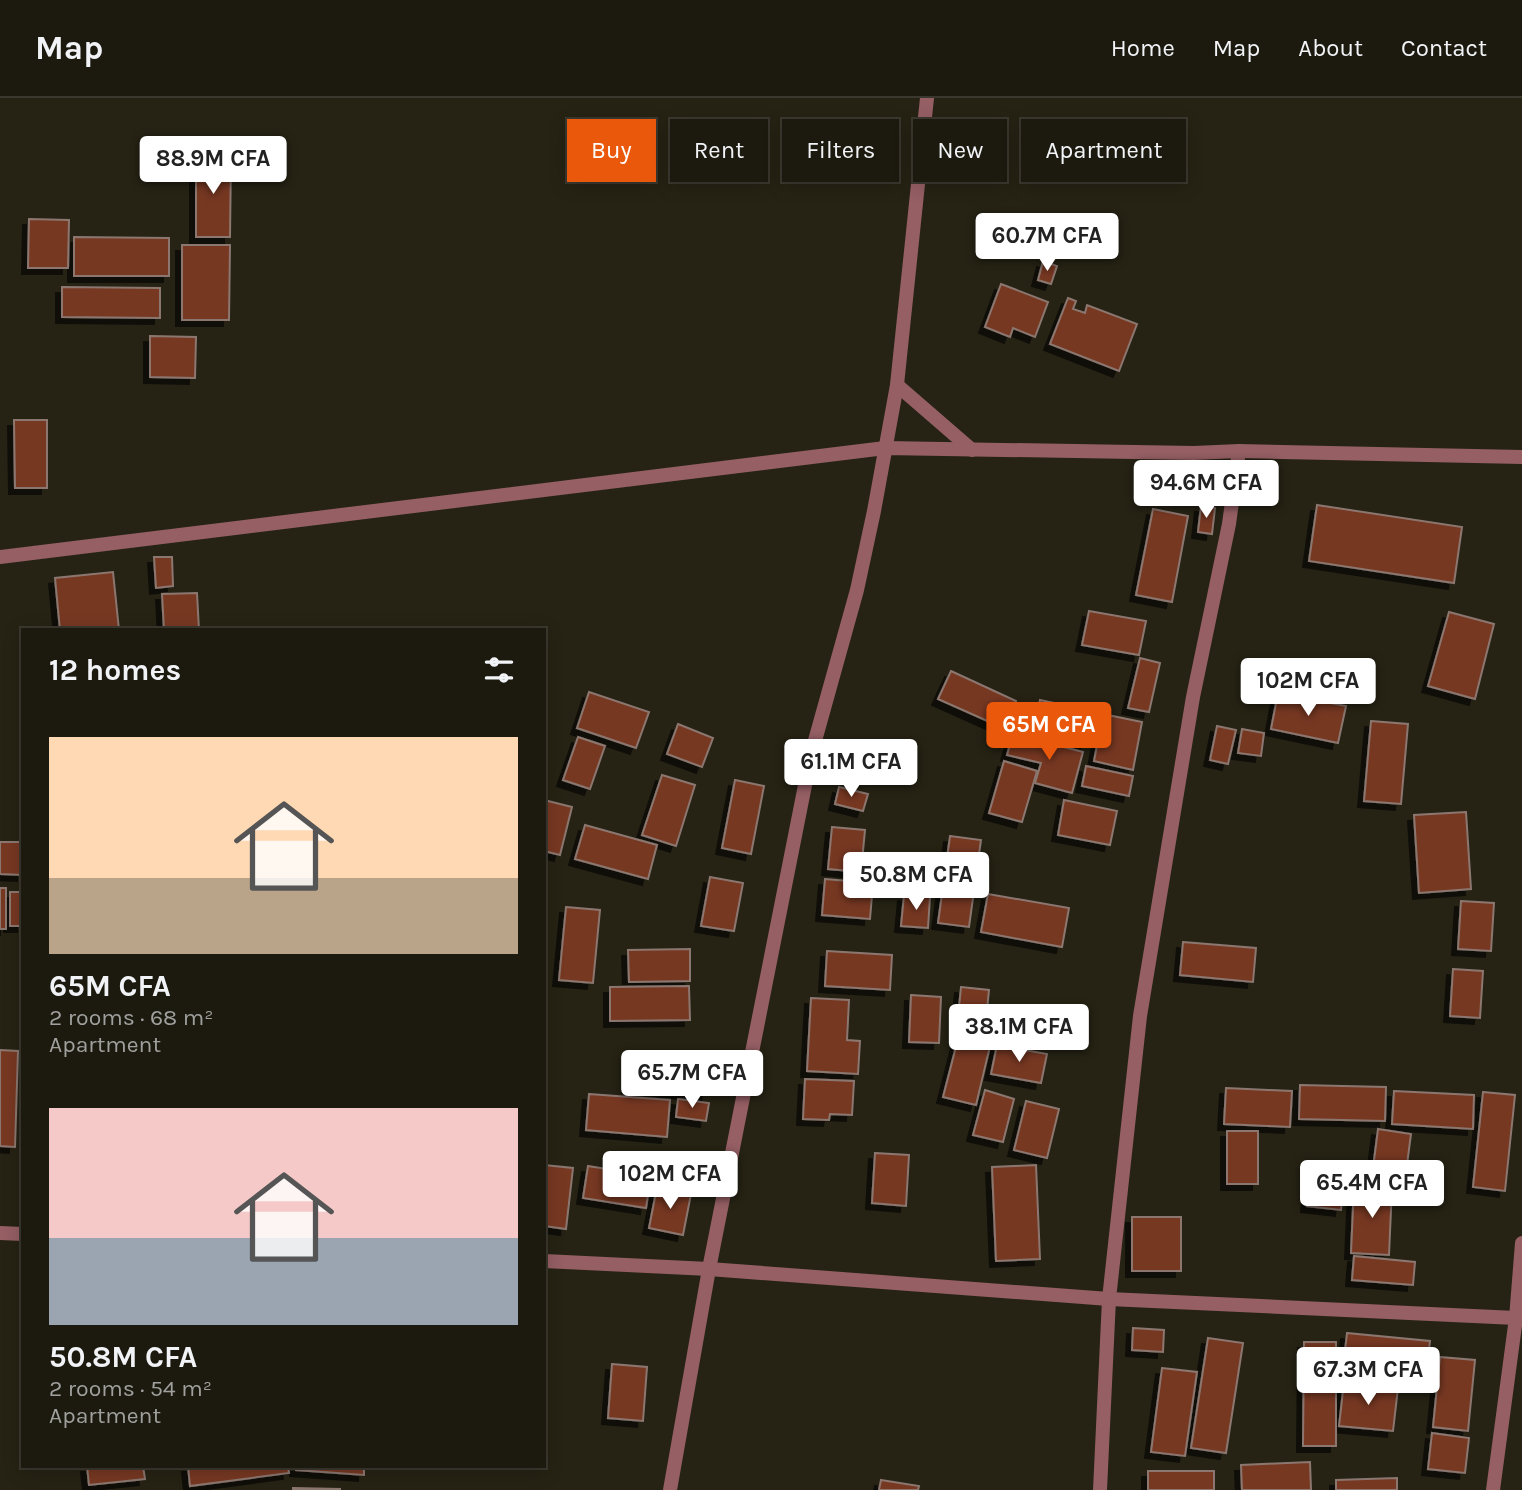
<!DOCTYPE html>
<meta charset="utf-8">
<style>
body{margin:0;font-family:Karla,sans-serif;background:#252318;color:#f1f3f6;height:100vh;display:flex;flex-direction:column;font-size:26px;white-space:nowrap}
*{box-sizing:border-box;margin:0}
p{font-size:23px;color:#a0a19e}
.icon{flex:none;width:38px;height:38px;fill:none;stroke:currentColor;stroke-width:2;stroke-linecap:round;stroke-linejoin:round}
.map{position:relative;flex:1;overflow:hidden}
.panel{position:absolute;left:21px;top:530px;width:525px;height:840px;display:flex;flex-direction:column;background:#1c1a0f;border-radius:0px;box-shadow:0 4px 18px #0003,0 0 0 2px #3a382f}
.panel>*{flex:none}
.hud{position:absolute;left:567px;top:21px;width:665px;height:63px;display:flex;gap:14px}
.price{position:absolute;translate:-50% -60px;padding:0 16px;border-radius:7px;background:#fff;color:#222;font-size:23px;line-height:46px;filter:drop-shadow(0 2px 4px #0008)}
.price::after{content:'';position:absolute;left:50%;top:42px;width:21px;height:16px;margin-left:-10px;background:inherit;clip-path:polygon(0 0,100% 0,50% 100%)}
.price.selected{background:#ea580c;color:#fff}
ul{padding:0;list-style:none}
li{display:grid;align-content:center;gap:14px;height:371px;padding:0 28px}
li span{display:grid;place-items:center;height:217px;border-radius:0px;color:#555}
li>.icon{margin-inline-start:auto}
span .icon{width:126px;height:126px;fill:#fffc;stroke-width:1}
li b{font-size:30px}
h2{display:flex;justify-content:space-between;align-items:center;height:84px;padding:0 28px;font-size:30px}
.tag{padding:0 24px;border-radius:0px;background:#1c1a0f;box-shadow:0 4px 18px #0003,0 0 0 2px #3a382f;font-size:24px;line-height:63px}
.tag.selected{background:#ea580c;color:#fff}
header{display:flex;align-items:center;gap:42px;box-sizing:border-box;height:98px;padding:0 35px;background:#1c1a0f;border-bottom:2px solid #3a382f}
header strong{font-size:33px}
nav{display:flex;gap:38px;margin-inline-start:auto;font-size:24px}
.map>svg:first-child{display:block}
.building{fill:#773720;stroke:#8b7770;stroke-width:2;filter:url(#shadow)}
.lines{fill:none;stroke-linecap:round;stroke-linejoin:round}
.minor{stroke:#955f64;stroke-width:14}
</style>
<header>
<strong>Map</strong>
<nav><a>Home</a><a>Map</a><a>About</a><a>Contact</a></nav>
</header>
<div class="map">
<svg width="1522" height="1392" viewBox="0 0 1522 1392">
<defs>
<filter id="shadow"><feDropShadow dx="-6" dy="6" stdDeviation="0" flood-color="#0009"/></filter>
</defs>
<rect width="100%" height="100%" fill="#262314"/>
<!-- building -->
<g class="building">
<path d="M196 57 231 58 230 139H196Z"/>
<path d="M29 121 69 122 68 170H28Z"/>
<path d="M74 139 169 140V178H74Z"/>
<path d="M182 147H230L229 222H182Z"/>
<path d="M1043 163 1057 168 1051 186 1038 182Z"/>
<path d="M1001 186 1048 204 1035 239 1013 230 1010 239 985 229Z"/>
<path d="M62 189 160 190V220L62 219Z"/>
<path d="M1068 200 1076 203 1073 211 1085 215 1087 207 1137 226 1119 273 1050 246Z"/>
<path d="M150 238 196 239 195 280 150 279Z"/>
<path d="M14 322H47V390H15Z"/>
<path d="M1317 407 1462 429 1454 485 1309 463Z"/>
<path d="M1201 408 1215 410 1212 436 1198 434Z"/>
<path d="M1153 411 1188 418 1172 504 1136 497Z"/>
<path d="M154 459H172L173 488 156 490Z"/>
<path d="M113 474 119 532H60L55 480Z"/>
<path d="M197 495 199 532H164L162 496Z"/>
<path d="M1089 513 1146 523 1139 557 1082 547Z"/>
<path d="M1449 514 1494 526 1475 601 1428 588Z"/>
<path d="M1140 560 1160 565 1149 614 1128 610Z"/>
<path d="M951 573 1016 603 1003 630 938 601Z"/>
<path d="M589 594 649 614 636 650 577 630Z"/>
<path d="M1278 595 1346 608 1338 645 1271 631Z"/>
<path d="M1040 602 1093 613 1086 647 1033 637Z"/>
<path d="M1103 616 1142 624 1133 672 1094 663Z"/>
<path d="M1371 623 1408 626 1401 706 1364 703Z"/>
<path d="M678 626 713 640 702 669 667 656Z"/>
<path d="M1217 628 1236 632 1228 666 1210 662Z"/>
<path d="M1242 631 1264 635 1261 658 1238 655Z"/>
<path d="M1013 636 1083 654 1072 695 1035 685 1041 665 1007 657Z"/>
<path d="M578 639 605 648 590 691 563 682Z"/>
<path d="M1004 663 1037 673 1022 724 989 715Z"/>
<path d="M1086 668 1133 678 1129 698 1082 688Z"/>
<path d="M662 677 695 687 676 748 642 737Z"/>
<path d="M735 682 764 688 751 756 722 750Z"/>
<path d="M839 689 868 696 863 713 835 706Z"/>
<path d="M544 702 572 709 560 757 544 753Z"/>
<path d="M1064 702 1117 713 1110 747 1058 737Z"/>
<path d="M1466 714 1471 791 1419 795 1414 717Z"/>
<path d="M585 727 657 747 648 781 575 761Z"/>
<path d="M832 729 865 732 861 774 828 771Z"/>
<path d="M950 738 981 742 969 829 938 825Z"/>
<path d="M0 744H23V777L0 776Z"/>
<path d="M710 779 743 785 734 833 701 828Z"/>
<path d="M825 781 873 785 870 821 822 817Z"/>
<rect x="0" y="790" width="6" height="41"/>
<rect x="10" y="794" width="13" height="34"/>
<path d="M988 796 1069 810 1062 849 981 834Z"/>
<path d="M904 797 930 799 928 830 901 828Z"/>
<path d="M1461 803 1494 805 1491 853 1458 851Z"/>
<path d="M566 809 600 812 593 885 559 882Z"/>
<path d="M1183 844 1256 850 1253 884 1180 877Z"/>
<path d="M690 851V883L629 884 628 852Z"/>
<path d="M827 853 892 857 890 892 825 888Z"/>
<path d="M1453 871 1483 873 1480 920 1450 918Z"/>
<path d="M689 888 690 922 610 923V889Z"/>
<path d="M961 889 989 892 985 932 957 930Z"/>
<path d="M911 897 941 899 939 945 909 944Z"/>
<path d="M811 900 849 902 847 942 860 943 858 976 807 973Z"/>
<path d="M959 937 991 944 976 1007 943 999Z"/>
<path d="M997 947 1047 956 1041 985 991 976Z"/>
<path d="M0 952 18 953 15 1049 0 1048Z"/>
<path d="M631 956 711 965 707 997 628 989Z"/>
<path d="M805 981 854 983 852 1017 830 1016 829 1022 803 1021Z"/>
<path d="M1300 987 1386 989 1385 1023 1299 1021Z"/>
<path d="M1226 990 1292 993 1290 1029 1224 1026Z"/>
<path d="M985 992 1014 1001 1003 1044 973 1037Z"/>
<path d="M1394 993 1474 997 1473 1031 1392 1026Z"/>
<path d="M1483 994 1515 997 1505 1093 1473 1089Z"/>
<path d="M589 996 670 1002 667 1039 586 1032Z"/>
<path d="M678 1001 709 1005 706 1023 676 1019Z"/>
<path d="M1026 1003 1059 1011 1047 1060 1014 1052Z"/>
<path d="M1378 1031 1411 1036 1405 1082 1372 1078Z"/>
<rect x="1227" y="1033" width="31" height="53"/>
<path d="M875 1055 909 1057 906 1108 872 1105Z"/>
<path d="M544 1067 573 1070 566 1131 544 1128Z"/>
<path d="M1036 1067 1040 1161 996 1163 992 1069Z"/>
<path d="M588 1068 651 1078 646 1110 583 1100Z"/>
<path d="M1310 1078 1344 1082 1341 1112 1307 1108Z"/>
<path d="M1354 1087 1392 1089 1389 1157 1351 1155Z"/>
<path d="M657 1089 691 1096 683 1137 649 1130Z"/>
<rect x="1132" y="1119" width="49" height="54"/>
<path d="M1354 1158 1415 1164 1413 1187 1352 1182Z"/>
<path d="M1133 1230 1164 1232 1163 1254 1132 1252Z"/>
<path d="M1347 1235 1430 1243 1425 1288 1342 1280Z"/>
<path d="M1208 1240 1243 1245 1226 1355 1191 1350Z"/>
<path d="M1304 1244H1336V1348H1303Z"/>
<path d="M1440 1259 1475 1262 1468 1333 1433 1329Z"/>
<path d="M612 1266 647 1269 643 1323 608 1320Z"/>
<path d="M1162 1270 1197 1274 1185 1358 1151 1354Z"/>
<path d="M1344 1284 1398 1290 1393 1333 1339 1328Z"/>
<path d="M1432 1335 1469 1340 1465 1375 1428 1371Z"/>
<path d="M1310 1364 1311 1392H1242L1241 1367Z"/>
<path d="M87 1368H143L145 1381 89 1387Z"/>
<path d="M188 1368H288L289 1375 190 1388Z"/>
<path d="M296 1368H364V1377L296 1372Z"/>
<rect x="1148" y="1373" width="66" height="19"/>
<path d="M1397 1380V1392H1336V1382Z"/>
<path d="M881 1382 919 1388 918 1392H879Z"/>
<path d="M293 1390 341 1391 293 1392Z"/>
</g>
<g class="lines">
<!-- minor -->
<g class="minor">
<path d="M897 287 972 352"/>
<path d="M1239 353 1522 359"/>
<path d="M0 459 885 350 1194 355 1239 353 1229 426 1193 599 1140 918 1109 1201 1100 1392"/>
<path d="M0 1135 23 1136"/>
<path d="M544 1163 709 1171 1109 1201 1516 1220 1493 1392"/>
<path d="M1516 1220 1522 1145"/>
<path d="M670 1392 709 1171 811 657 857 492 874 413 897 287 927 0"/>
</g>
</g>
</svg>
<b class="price" style="left:213px;top:98px">88.9M CFA</b>
<b class="price" style="left:1047px;top:175px">60.7M CFA</b>
<b class="price" style="left:1206px;top:422px">94.6M CFA</b>
<b class="price" style="left:1308px;top:620px">102M CFA</b>
<b class="price selected" style="left:1049px;top:664px">65M CFA</b>
<b class="price" style="left:851px;top:701px">61.1M CFA</b>
<b class="price" style="left:916px;top:814px">50.8M CFA</b>
<b class="price" style="left:1019px;top:966px">38.1M CFA</b>
<b class="price" style="left:692px;top:1012px">65.7M CFA</b>
<b class="price" style="left:670px;top:1113px">102M CFA</b>
<b class="price" style="left:1372px;top:1122px">65.4M CFA</b>
<b class="price" style="left:1368px;top:1309px">67.3M CFA</b>
<div class="hud">
<a class="tag selected">Buy</a>
<a class="tag">Rent</a>
<a class="tag">Filters</a>
<a class="tag">New</a>
<a class="tag">Apartment</a>
</div>
<section class="panel">
<h2>12 homes<svg class="icon" aria-label="filters" viewBox="0 0 24 24"><path d="M4 7h16M4 17h16"/><circle cx="9" cy="7" r="2"/><circle cx="15" cy="17" r="2"/></svg></h2>
<ul>
<li><span style="background:linear-gradient(#ffd9b3 65%,#b9a48a 0)"><svg class="icon" aria-label="home" viewBox="0 0 24 24"><path d="M3 11l9-7 9 7M6 9v11h12V9"/></svg></span><div><b>65M CFA</b><p>2 rooms · 68 m²</p><p>Apartment</p></div></li>
<li><span style="background:linear-gradient(#f6c9c9 60%,#9aa5b1 0)"><svg class="icon" aria-label="home" viewBox="0 0 24 24"><path d="M3 11l9-7 9 7M6 9v11h12V9"/></svg></span><div><b>50.8M CFA</b><p>2 rooms · 54 m²</p><p>Apartment</p></div></li>
</ul>
</section>
</div>
